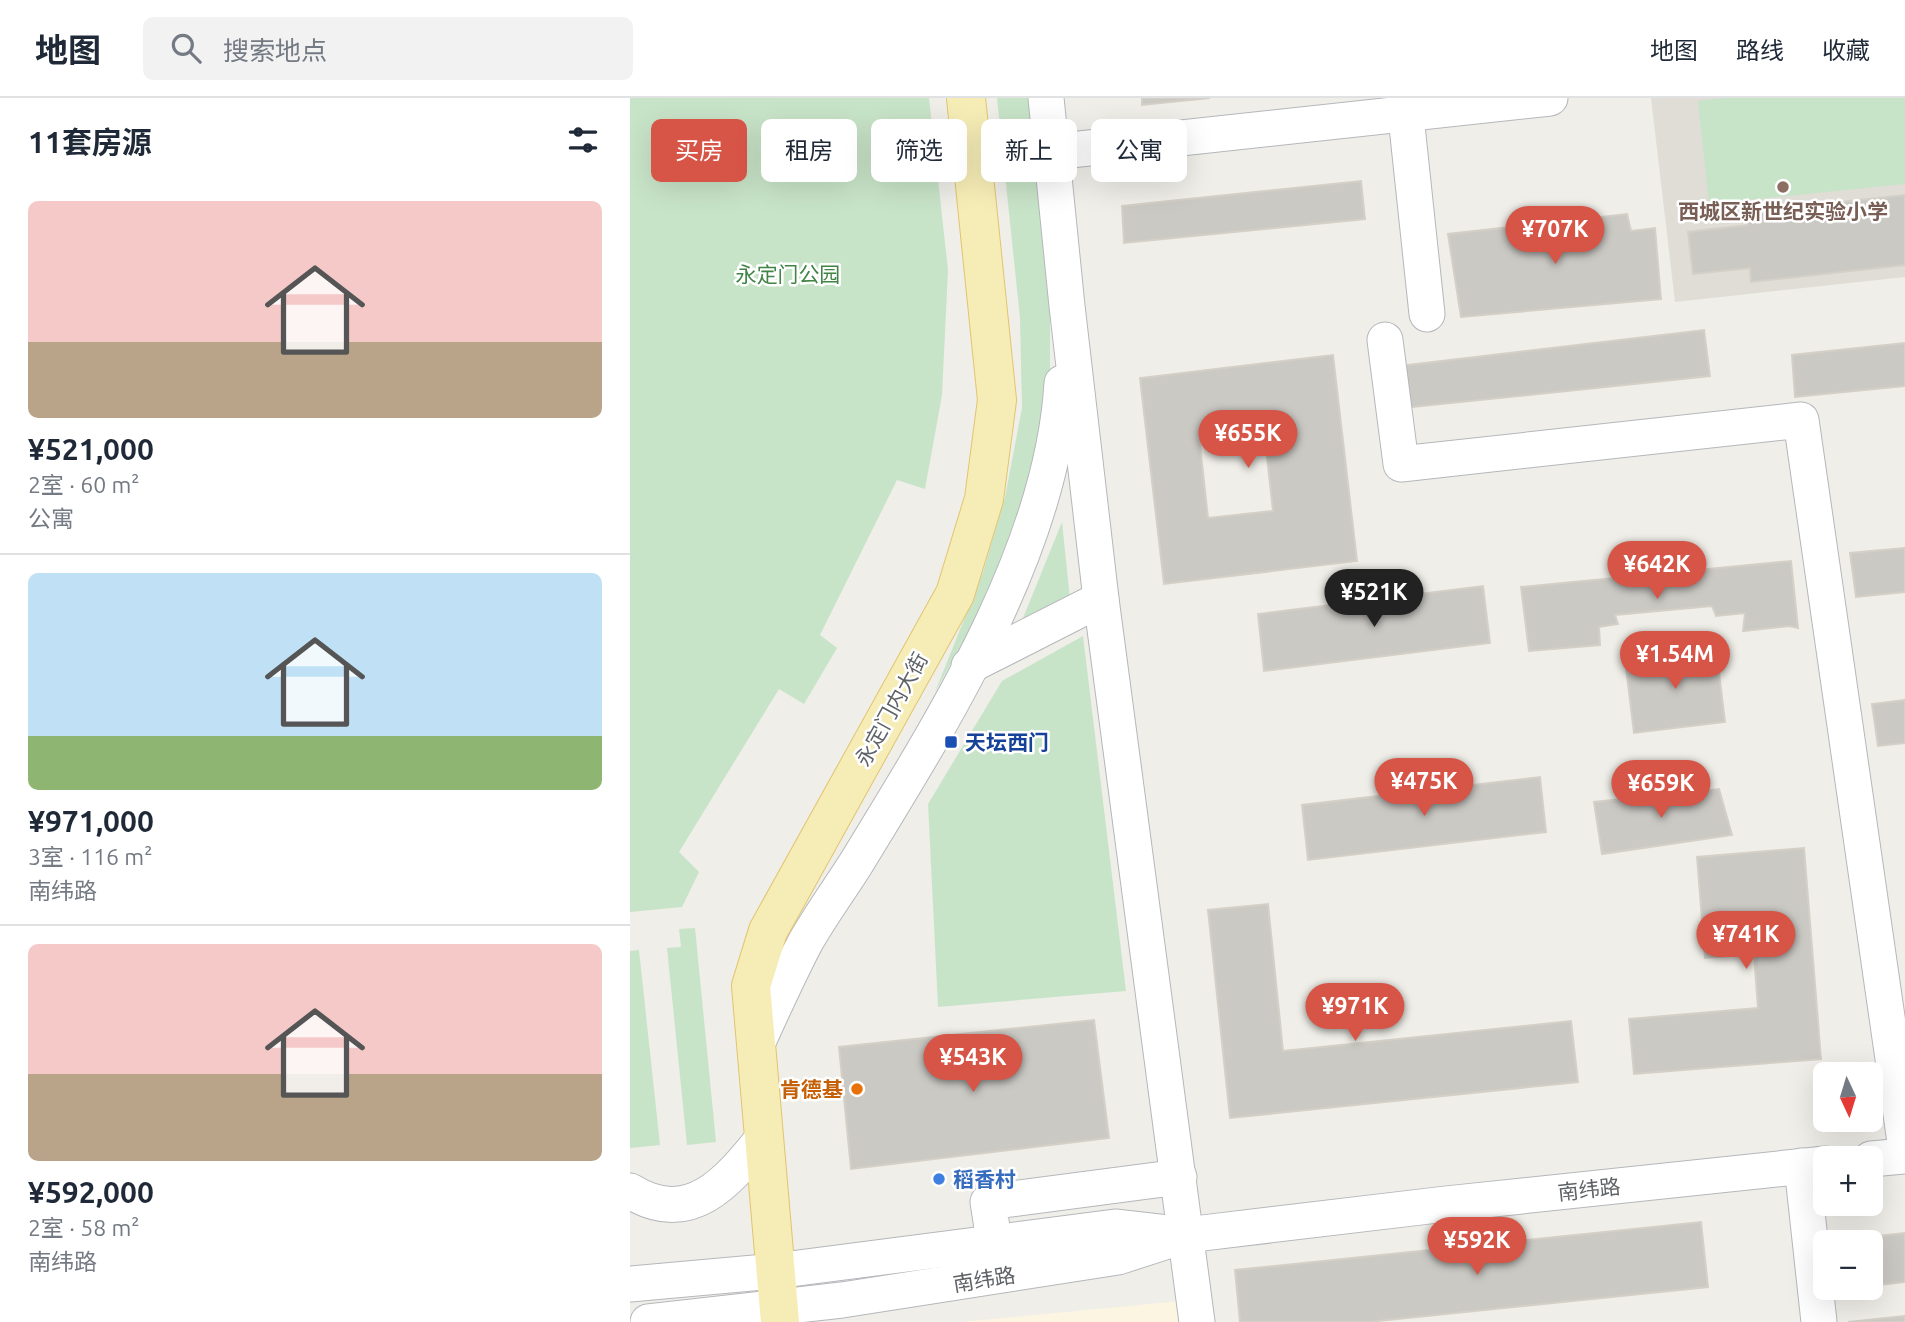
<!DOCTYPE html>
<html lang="zh">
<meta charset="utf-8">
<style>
body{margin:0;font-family:Ubuntu,"Noto Sans SC",sans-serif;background:#f2f2f3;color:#1f2937;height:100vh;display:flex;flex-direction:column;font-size:26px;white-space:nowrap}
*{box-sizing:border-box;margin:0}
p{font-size:23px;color:#747a83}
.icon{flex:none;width:38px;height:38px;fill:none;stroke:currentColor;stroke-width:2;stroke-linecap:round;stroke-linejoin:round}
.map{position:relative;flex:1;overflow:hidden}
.drawer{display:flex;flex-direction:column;background:#fff;width:630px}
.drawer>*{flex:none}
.hud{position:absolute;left:21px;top:21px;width:665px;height:63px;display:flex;gap:14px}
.needle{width:46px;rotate:176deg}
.controls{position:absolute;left:1183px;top:964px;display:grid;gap:14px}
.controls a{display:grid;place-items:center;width:70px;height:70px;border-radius:10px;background:#fff;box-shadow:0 7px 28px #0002;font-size:35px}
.price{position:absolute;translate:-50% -60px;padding:0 16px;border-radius:24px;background:#d65547;color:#fff;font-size:23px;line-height:46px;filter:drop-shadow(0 2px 4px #0008)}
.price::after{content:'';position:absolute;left:50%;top:42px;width:21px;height:16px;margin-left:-10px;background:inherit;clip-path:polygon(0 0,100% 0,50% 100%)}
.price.on{background:#222;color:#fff}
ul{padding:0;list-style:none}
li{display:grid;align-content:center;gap:14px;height:371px;padding:0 28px}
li+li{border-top:2px solid #e0e1e3}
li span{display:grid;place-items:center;height:217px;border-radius:10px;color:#555}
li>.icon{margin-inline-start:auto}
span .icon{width:126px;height:126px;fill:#fffc;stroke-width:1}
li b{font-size:30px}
h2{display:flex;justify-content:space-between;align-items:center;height:84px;padding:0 28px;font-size:30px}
.pill{padding:0 24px;border-radius:10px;background:#fff;box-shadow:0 7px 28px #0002;font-size:24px;line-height:63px}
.pill.on{background:#d65547;color:#fff}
header{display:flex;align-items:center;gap:42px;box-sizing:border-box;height:98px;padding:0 35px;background:#fff;border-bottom:2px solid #e0e1e3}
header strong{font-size:33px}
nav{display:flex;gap:38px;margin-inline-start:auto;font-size:24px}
.search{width:490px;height:63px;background:#f2f2f3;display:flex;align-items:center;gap:18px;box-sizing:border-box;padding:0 24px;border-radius:10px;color:#747a83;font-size:26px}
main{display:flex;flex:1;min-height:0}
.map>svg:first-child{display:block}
.commercial{fill:#fbf5e2}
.education{fill:#dfddd6}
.green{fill:#c8e4c8}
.building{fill:#cbc9c4;stroke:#d4d0c7;stroke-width:2;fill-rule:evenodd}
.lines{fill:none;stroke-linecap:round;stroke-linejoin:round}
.minor-casing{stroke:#b5b7bb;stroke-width:37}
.major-casing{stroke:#e2c46e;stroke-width:40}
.minor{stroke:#fff;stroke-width:35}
.major{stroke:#f6edb6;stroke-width:38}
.education-dot{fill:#8d6e63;stroke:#fff;stroke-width:2.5}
.transit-dot{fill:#1a4fb4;stroke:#fff;stroke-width:2.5}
.food-dot{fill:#e8710a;stroke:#fff;stroke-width:2.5}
.shop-dot{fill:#3f7fe0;stroke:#fff;stroke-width:2.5}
.labels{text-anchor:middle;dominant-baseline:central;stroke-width:5;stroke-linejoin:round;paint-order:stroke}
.education-label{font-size:21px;font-weight:bold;fill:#785e54;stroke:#fff}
.park-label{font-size:21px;fill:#418445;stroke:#fff}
.street-label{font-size:21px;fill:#5f6266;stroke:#fff}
.transit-label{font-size:21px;font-weight:bold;fill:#164399;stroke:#fff;text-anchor:start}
.food-label{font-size:21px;font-weight:bold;fill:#c56008;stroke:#fff;text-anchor:end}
.shop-label{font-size:21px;font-weight:bold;fill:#366cbe;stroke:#fff;text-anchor:start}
</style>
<header>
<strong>地图</strong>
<div class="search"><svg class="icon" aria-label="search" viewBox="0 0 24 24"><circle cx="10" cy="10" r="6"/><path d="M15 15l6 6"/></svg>搜索地点</div>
<nav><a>地图</a><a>路线</a><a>收藏</a></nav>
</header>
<main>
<section class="drawer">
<h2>11套房源<svg class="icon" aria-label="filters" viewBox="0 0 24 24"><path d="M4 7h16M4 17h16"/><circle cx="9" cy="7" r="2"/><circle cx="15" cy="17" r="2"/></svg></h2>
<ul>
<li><span style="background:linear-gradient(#f6c9c9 65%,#b9a48a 0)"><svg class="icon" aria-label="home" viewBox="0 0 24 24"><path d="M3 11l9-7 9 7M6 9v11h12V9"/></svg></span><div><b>¥521,000</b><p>2室 · 60 m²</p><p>公寓</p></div></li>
<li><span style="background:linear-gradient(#bfe0f5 75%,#8fb573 0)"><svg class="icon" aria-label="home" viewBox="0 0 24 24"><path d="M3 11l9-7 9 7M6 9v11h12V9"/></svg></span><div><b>¥971,000</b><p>3室 · 116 m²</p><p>南纬路</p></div></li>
<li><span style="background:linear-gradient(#f6c9c9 60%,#b9a48a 0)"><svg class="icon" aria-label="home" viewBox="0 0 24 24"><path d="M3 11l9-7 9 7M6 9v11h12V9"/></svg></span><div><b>¥592,000</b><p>2室 · 58 m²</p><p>南纬路</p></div></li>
</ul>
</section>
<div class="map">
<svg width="1275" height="1224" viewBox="0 0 1275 1224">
<rect width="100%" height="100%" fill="#efeee8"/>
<!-- commercial -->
<path class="commercial" d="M550 1203 552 1224H330Z"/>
<!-- education -->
<path class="education" d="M1021 0H1275V179L1045 204Z"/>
<!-- green -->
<g class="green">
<path d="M0 0H299L318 172 312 297 295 391 267 382 190 537 207 550 174 606 149 591 49 754 69 774 52 809 0 814Z"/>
<path d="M367 0H401L420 195V274L409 356 376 466 305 594 353 474 375 399 392 310 390 220Z"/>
<path d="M1093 0H1275V86L1079 106 1068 3Z"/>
<path d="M432 424 440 501 389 530Z"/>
<path d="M453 538 496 893 308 909 298 706 372 583Z"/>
<path d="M65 830 86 1044 57 1047 37 850 51 849 49 831Z"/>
<path d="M9 852 30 1047 0 1050V853Z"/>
</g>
<!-- building -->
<g class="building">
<path d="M512 0H580L512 7Z"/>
<path d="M731 83 735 121 494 145 492 108Z"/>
<path d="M1275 97V167L1121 184 1120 170 1063 176 1058 134 1118 127 1112 115Z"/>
<path d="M997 116 1001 133 1025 130 1031 201 831 219 818 136Z"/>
<path d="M1074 232 1080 278 773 310 770 268Z"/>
<path d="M1275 245V288L1165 299 1162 257Z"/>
<path d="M703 257 727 463 534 486 510 280ZM634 332 643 413 578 420 569 338Z"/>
<path d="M1275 450V494L1226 499 1220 455Z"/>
<path d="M1161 463 1168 530 1159 528 1113 533 1115 515 1086 518 1082 508 985 517 988 526 969 529 970 547 899 553 891 489Z"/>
<path d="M853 488 860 545 634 573 628 516Z"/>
<path d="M1086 550 1095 624 1004 635 995 561Z"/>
<path d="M1275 602V645L1248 648 1242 606Z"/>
<path d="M910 679 916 734 678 762 672 707Z"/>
<path d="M1089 691 1102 737 972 756 964 704Z"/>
<path d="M1174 750 1191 961 1004 976 999 921 1128 910 1124 856 1075 860 1067 759Z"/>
<path d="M638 806 653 953 941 923 948 984 600 1020 578 812Z"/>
<path d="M464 922 479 1040 221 1071 209 949Z"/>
<path d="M1071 1124 1078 1189 738 1224H610L605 1172Z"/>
<path d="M1275 1135V1184L1241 1188V1144H1194Z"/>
<path d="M1275 1218V1224H1218Z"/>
</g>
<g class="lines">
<defs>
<g id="minor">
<path d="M416 0 437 208 471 501 567 1224"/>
<path d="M774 0 797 216"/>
<path d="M422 54 920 0"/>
<path d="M755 242 771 366 1171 322 1275 1044"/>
<path d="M339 568 471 501"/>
<path d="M126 948C142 913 158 877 176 843 191 817 209 792 225 767 311 626 422 453 432 285"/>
<path d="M1241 1061 1275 1058"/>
<path d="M1172 1068 1189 1224"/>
<path d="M0 1093C60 1130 98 1084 134 1039"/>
<path d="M368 1168 358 1104 549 1079"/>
<path d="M0 1186 145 1173 485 1129 546 1136"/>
<path d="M18 1224 212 1202 488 1159 556 1137 816 1106 1195 1066"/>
</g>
<path id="major" d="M150 1224 121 888 138 833 325 496 354 401 367 302 336 0"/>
</defs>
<!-- minor casing -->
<use href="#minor" class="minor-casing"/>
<!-- major casing -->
<use href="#major" class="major-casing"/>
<!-- minor -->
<use href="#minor" class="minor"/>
<!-- major -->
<use href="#major" class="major"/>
</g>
<!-- markers -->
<circle class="education-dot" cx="1153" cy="89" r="7"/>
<rect class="transit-dot" x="314" y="637" width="14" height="14" rx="3.5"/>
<circle class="food-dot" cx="227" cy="991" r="7"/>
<circle class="shop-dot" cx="309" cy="1081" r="7"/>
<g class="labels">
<!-- education labels -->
<g class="education-label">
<text x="1153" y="113">西城区新世纪实验小学</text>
</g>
<!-- park labels -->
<g class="park-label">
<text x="158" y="176">永定门公园</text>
</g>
<!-- street labels -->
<g class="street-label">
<text transform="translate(261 611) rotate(-61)">永定门内大街</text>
<text transform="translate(959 1091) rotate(-6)">南纬路</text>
<text transform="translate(354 1181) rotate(-9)">南纬路</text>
</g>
<!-- transit labels -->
<g class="transit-label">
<text x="335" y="644">天坛西门</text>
</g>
<!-- food labels -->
<g class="food-label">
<text x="213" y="991">肯德基</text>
</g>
<!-- shop labels -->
<g class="shop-label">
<text x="323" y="1081">稻香村</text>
</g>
</g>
</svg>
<div class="controls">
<a><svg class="needle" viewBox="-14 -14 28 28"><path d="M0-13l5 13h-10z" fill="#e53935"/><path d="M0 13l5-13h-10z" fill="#747a83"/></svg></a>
<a>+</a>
<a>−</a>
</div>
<b class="price" style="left:925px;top:168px">¥707K</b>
<b class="price" style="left:618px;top:372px">¥655K</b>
<b class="price" style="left:1027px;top:503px">¥642K</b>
<b class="price on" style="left:744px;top:531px">¥521K</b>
<b class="price" style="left:1045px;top:593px">¥1.54M</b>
<b class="price" style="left:794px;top:720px">¥475K</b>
<b class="price" style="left:1031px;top:722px">¥659K</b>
<b class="price" style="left:1116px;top:873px">¥741K</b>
<b class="price" style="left:725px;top:945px">¥971K</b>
<b class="price" style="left:343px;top:996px">¥543K</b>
<b class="price" style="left:847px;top:1179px">¥592K</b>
<div class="hud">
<a class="pill on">买房</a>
<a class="pill">租房</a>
<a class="pill">筛选</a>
<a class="pill">新上</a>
<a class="pill">公寓</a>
</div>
</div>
</main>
